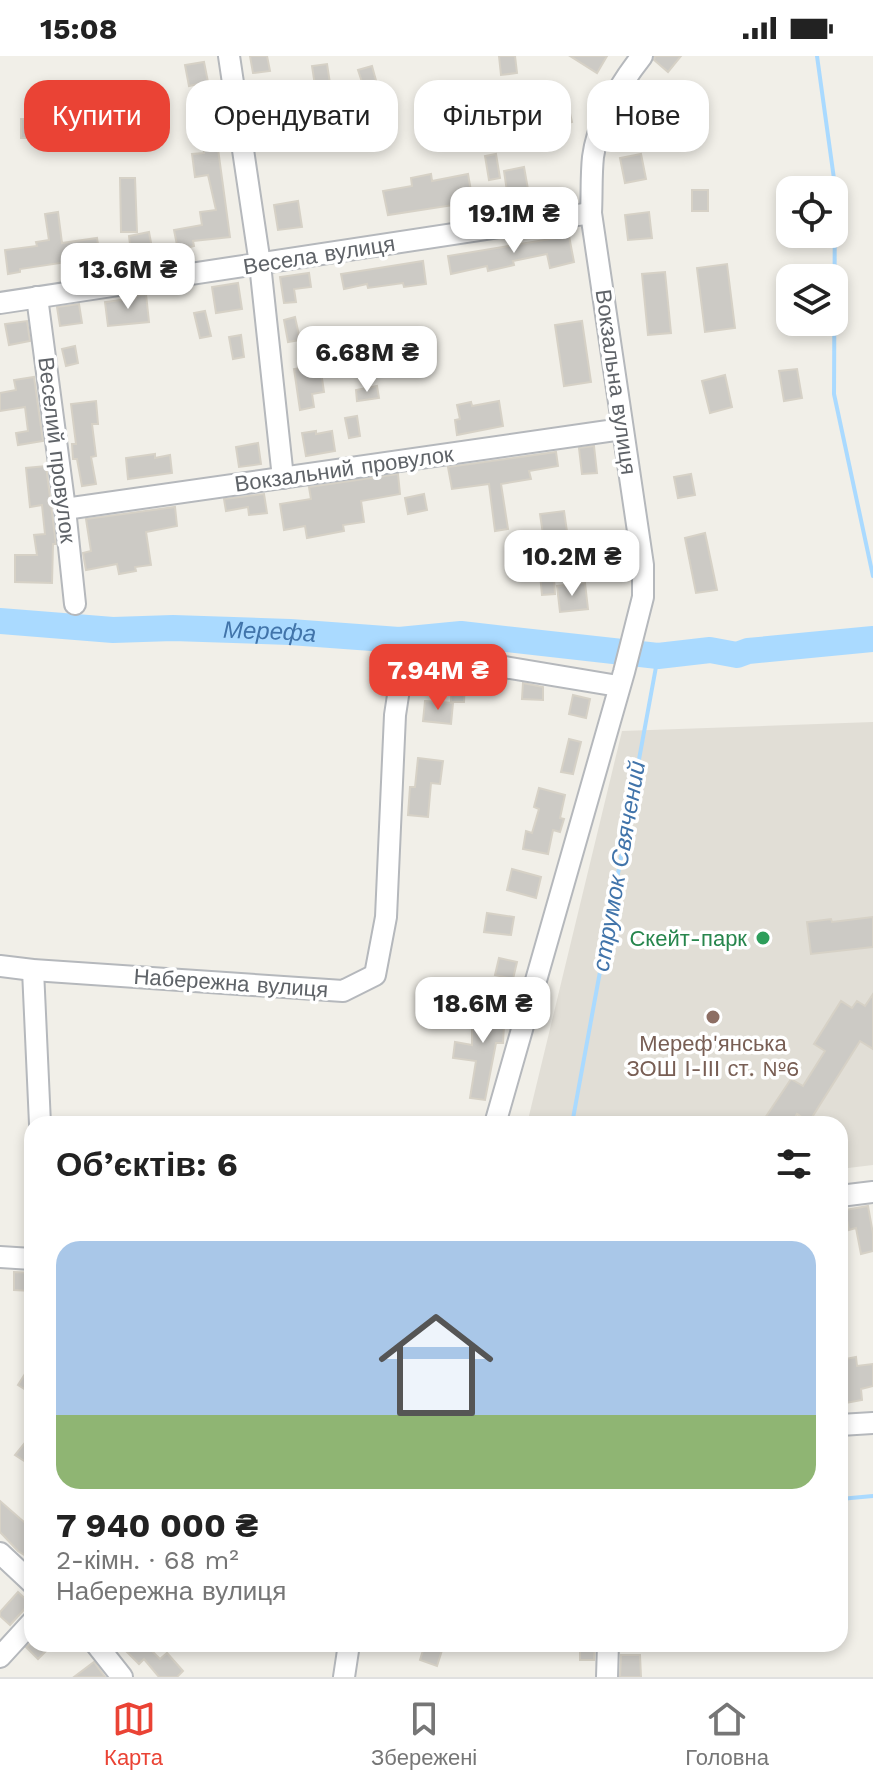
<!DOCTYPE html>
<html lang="uk">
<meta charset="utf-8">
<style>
body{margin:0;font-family:"Work Sans",sans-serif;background:#f2f2f2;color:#222;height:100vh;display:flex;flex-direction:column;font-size:30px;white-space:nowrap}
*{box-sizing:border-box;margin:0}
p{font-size:26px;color:#767676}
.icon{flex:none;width:44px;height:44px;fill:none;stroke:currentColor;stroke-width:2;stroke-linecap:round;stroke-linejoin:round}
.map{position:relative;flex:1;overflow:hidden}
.details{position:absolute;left:24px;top:1060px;width:824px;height:536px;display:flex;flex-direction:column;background:#fff;border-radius:24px;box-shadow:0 4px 12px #0003}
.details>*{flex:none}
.hud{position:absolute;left:24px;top:24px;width:826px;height:72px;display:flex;gap:16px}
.controls{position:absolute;left:776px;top:120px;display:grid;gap:16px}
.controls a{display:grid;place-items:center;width:72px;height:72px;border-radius:16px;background:#fff;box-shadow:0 4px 12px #0003;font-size:40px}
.price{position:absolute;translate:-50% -68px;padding:0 18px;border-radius:16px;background:#fff;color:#222;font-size:26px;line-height:52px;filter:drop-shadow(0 2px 4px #0008)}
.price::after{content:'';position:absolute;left:50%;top:48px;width:24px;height:18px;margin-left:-12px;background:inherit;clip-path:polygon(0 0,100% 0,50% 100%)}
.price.on{background:#ea4335;color:#fff}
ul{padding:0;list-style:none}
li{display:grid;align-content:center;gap:16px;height:424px;padding:0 32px}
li+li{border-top:2px solid #e0e0e0}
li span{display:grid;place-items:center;height:248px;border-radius:24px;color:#555}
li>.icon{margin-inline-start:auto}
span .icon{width:144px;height:144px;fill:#fffc;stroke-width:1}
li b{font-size:34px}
h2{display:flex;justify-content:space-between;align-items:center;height:96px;padding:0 32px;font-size:34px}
.tag{padding:0 28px;border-radius:24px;background:#fff;box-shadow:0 4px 12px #0003;font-size:28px;line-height:72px}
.tag.on{background:#ea4335;color:#fff}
.status{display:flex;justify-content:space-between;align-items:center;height:56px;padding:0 40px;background:#fff;direction:ltr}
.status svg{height:22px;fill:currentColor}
.tabs{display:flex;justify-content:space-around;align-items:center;height:112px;border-top:2px solid #e0e0e0;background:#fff;font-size:22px;color:#767676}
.tabs a{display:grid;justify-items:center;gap:4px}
.tabs .on{color:#ea4335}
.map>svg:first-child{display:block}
.education{fill:#e1ded6}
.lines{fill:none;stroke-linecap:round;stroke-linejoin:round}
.stream{stroke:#aadaff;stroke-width:4}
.river{stroke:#aadaff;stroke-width:26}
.building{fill:#cccac5;stroke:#d6d1c6;stroke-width:2}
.minor-casing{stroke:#b5b8bc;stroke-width:24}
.minor{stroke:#fff;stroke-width:20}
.leisure-dot{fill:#2e9e5b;stroke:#fff;stroke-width:3}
.education-dot{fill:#8d6e63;stroke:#fff;stroke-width:3}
.labels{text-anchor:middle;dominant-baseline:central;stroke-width:7;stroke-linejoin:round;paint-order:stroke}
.street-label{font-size:22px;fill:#5f6368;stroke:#fff}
.leisure-label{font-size:22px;fill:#27864d;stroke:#fff;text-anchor:end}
.education-label{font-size:22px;fill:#785e54;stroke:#fff}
.water-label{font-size:24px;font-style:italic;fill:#4174aa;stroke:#fff}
</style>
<div class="status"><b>15:08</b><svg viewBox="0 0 49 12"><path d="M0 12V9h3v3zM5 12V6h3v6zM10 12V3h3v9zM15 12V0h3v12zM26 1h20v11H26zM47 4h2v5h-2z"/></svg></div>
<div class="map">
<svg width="873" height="1621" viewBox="0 0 873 1621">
<rect width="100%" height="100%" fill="#f1efe8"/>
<!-- education -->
<path class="education" d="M873 666V1109L840 1113V1068H527L622 675Z"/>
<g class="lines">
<!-- stream -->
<g class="stream">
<path d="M817 0 835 130 834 338 873 520"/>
<path d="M572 1068 658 600"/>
<path d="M840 1443 873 1440"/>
</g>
<!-- river -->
<path class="river" id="s1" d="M0 565 113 574 173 572 290 576 399 584 461 578 658 600 710 594 737 599 748 595 873 583"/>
</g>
<!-- building -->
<g class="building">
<path d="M250 0H267L270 15 253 17Z"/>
<path d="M499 0H515L517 17 501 19Z"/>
<path d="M570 0H607L597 17Z"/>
<path d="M655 0H681L668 16 654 4Z"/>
<path d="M204 6 208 26 189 30 185 9Z"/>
<path d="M327 8 331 34 316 36 312 10Z"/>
<path d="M372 10 377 28 364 32 358 14Z"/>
<path d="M90 29 93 48 74 51 70 33Z"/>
<path d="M291 31 293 49 280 51 278 33Z"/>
<path d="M567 44 572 66 535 74 530 52Z"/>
<path d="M625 48 639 54 630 78 614 72Z"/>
<path d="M276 50 279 64 260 68 257 54Z"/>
<rect x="21" y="63" width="20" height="19"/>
<path d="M215 71 230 181 193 185 194 190 178 194 174 174 202 169 200 156 216 154 208 119 195 121 192 98 204 97 201 73Z"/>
<path d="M496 98 500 122 489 124 485 100Z"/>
<path d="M641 98 646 123 625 127 620 102Z"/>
<path d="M524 111 529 139 508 142 504 115Z"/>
<path d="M431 118 432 125 468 118 473 146 388 159 383 135 412 130 411 122Z"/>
<path d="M120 122H135L137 176H121Z"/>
<rect x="692" y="134" width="16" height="21"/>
<path d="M298 145 302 171 278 174 274 149Z"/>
<path d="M58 156 62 187 97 182 100 201 20 213V216L8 218 5 194 37 190 36 186 49 184 45 158Z"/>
<path d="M649 156 652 182 628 184 625 159Z"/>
<path d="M149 176 152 192 131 196 129 180Z"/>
<path d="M569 180 574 206 550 212 547 198 513 205 514 209 488 215 487 210 451 218 448 200Z"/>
<path d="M423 205 426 228 404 231 403 227 368 232 367 228 344 233 341 218Z"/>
<path d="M727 208 735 272 705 276 697 212Z"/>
<path d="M665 216 671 277 648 279 642 218Z"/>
<path d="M309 217 311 231 294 233 296 246 284 247 280 221Z"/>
<path d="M238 227 242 253 216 257 212 231Z"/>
<path d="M146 238 149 266 108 270 105 246 136 242V240Z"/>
<path d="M79 248 82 267 60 270 57 251Z"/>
<path d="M205 255 211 280 200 282 194 257Z"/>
<path d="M295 261 300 284 288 286 284 264Z"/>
<path d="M27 265 30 285 9 289 5 268Z"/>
<path d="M582 265 591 326 564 330 555 269Z"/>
<path d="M241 279 244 301 233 303 229 281Z"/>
<path d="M75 290 78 307 66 310 62 293Z"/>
<path d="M320 309 324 336 312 338 314 351 300 354 294 313Z"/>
<path d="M797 313 802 342 784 345 779 315Z"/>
<path d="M725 319 732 351 710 357 702 325Z"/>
<path d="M34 321 43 385 18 389 16 377 28 375 25 351 0 355V337L16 334 14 324Z"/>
<path d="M377 330 379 342 357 345 356 334Z"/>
<path d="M96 345 98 368H92L96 400 91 401 96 428 82 430 77 403H73L72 388H76L71 348Z"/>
<path d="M499 345 503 370 457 379 455 364 460 363 457 349 471 346 472 350Z"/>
<path d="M357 360 360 380 349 382 345 362Z"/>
<path d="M316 375V378L332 375 335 395 306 400 302 377Z"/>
<path d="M258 387 261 408 239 411 236 391Z"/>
<path d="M594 390 597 417 582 418 579 392Z"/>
<path d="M556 396 558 410 529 415 531 423 501 428 508 473 495 475 489 428 452 433 448 411Z"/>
<path d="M155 398V402L170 399 172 417 128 423 126 402Z"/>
<path d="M46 410 56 488H53L52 527 15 526V499H37L34 479 45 478 42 449 30 451 26 412Z"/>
<path d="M398 418 400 438 361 445 364 466 343 469 344 475 307 482 305 470 284 474 280 448 311 443 309 431Z"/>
<path d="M691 418 695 439 678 442 674 421Z"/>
<path d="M264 438 267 457 249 459 248 451 226 455 224 443Z"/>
<path d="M424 438 427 454 408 458 405 442Z"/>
<path d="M175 451 177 470 146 476 151 509 135 511 136 515 119 518 117 508 86 514 83 497 91 495 86 463Z"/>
<path d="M564 455 571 503 553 505 555 538 542 539 539 507 519 510 516 490 544 485 540 458Z"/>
<path d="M705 477 717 534 696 537 685 482Z"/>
<path d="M585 527 588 553 560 556 557 530Z"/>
<path d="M452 626H465L464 646H451Z"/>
<path d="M523 627 543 631V644L522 643Z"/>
<path d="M573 639 590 643 586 662 569 658Z"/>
<path d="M425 645 453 647 451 668 423 665Z"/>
<path d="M569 683 581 686 573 718 561 716Z"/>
<path d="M418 702 443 705 440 728 431 727 428 761 408 759 410 731H415Z"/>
<path d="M539 732 565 739 560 762 564 763 560 776 553 774 548 798 523 793 526 775 532 777 539 753 534 751Z"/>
<path d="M512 813 541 821 536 842 507 834Z"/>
<path d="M487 857 514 861 511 879 484 876Z"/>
<path d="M873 861V891L811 898 807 866 831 863 832 866Z"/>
<path d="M499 902 517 906 513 923 495 919Z"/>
<path d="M873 938V993L860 985 809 1066 797 1058 791 1068H774L765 1062 791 1023 803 1030 825 995 814 988 841 945 852 952 857 945 865 950Z"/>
<path d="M482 941 505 945 501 969H504L503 987H496L485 1044 470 1042 476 1005 453 1002 455 986 472 989V968L477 969Z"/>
<path d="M868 1150 873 1178V1195L861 1198 856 1172 849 1174 845 1154Z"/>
<path d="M14 1216 32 1217V1235L14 1234Z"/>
<path d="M856 1301 857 1310 873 1308V1330L861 1333 862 1344 840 1348V1304Z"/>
<path d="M32 1307V1338L18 1329Z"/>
<path d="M32 1378V1410L15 1399Z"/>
<path d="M0 1445 32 1473V1504L18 1495 0 1476Z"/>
<path d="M18 1536 30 1547 10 1569 0 1560V1556Z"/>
<path d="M30 1588H53L38 1603 26 1591Z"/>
<path d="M119 1588H145L160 1603 167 1597 183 1615 177 1621H159L144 1603 139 1608Z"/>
<path d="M425 1588H444L437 1610 420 1604Z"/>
<path d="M580 1588H595L594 1604H580Z"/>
<path d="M621 1599H640L641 1621H620Z"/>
<path d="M94 1606 105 1621H74Z"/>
</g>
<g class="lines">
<defs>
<g id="minor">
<path d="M229 0 260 208 283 422"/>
<path d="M37 241 65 453 75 548"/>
<path d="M0 247 591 157"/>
<path d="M65 453 622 373"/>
<path d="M0 910 33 914 343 935 375 919 386 861 395 659 399 633 423 612 486 608 618 630"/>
<path d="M33 914 40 1068"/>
<path d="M495 1068 624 616 643 541V509L591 157C592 139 591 119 593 101 598 64 620 28 642 0"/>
<path d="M840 1140 873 1136"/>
<path d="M0 1201 32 1203"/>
<path d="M840 1369 873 1367"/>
<path d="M0 1497 32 1527"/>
<path d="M96 1588 122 1621"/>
<path d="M0 1601 32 1566"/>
<path d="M344 1621 349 1588"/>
<path d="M607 1621 608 1588"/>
</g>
</defs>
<!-- minor casing -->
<use href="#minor" class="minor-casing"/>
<!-- minor -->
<use href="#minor" class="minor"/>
</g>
<!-- markers -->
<circle class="leisure-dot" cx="763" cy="882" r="8"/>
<circle class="education-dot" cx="713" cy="961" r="8"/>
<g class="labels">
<!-- street labels -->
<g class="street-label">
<text transform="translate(319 199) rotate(-9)">Весела вулиця</text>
<text transform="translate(616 326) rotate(82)">Вокзальна вулиця</text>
<text transform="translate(57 394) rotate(83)">Веселий провулок</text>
<text transform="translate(344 413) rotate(-8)">Вокзальний провулок</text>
<text transform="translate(231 927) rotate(4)">Набережна вулиця</text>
</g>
<!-- leisure labels -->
<g class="leisure-label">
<text x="747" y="882">Скейт-парк</text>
</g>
<!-- education labels -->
<g class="education-label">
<text x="713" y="987">Мереф'янська<tspan x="713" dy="25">ЗОШ І-ІІІ ст. №6</tspan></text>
</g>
<!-- water labels -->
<g class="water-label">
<text stroke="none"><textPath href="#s1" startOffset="270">Мерефа</textPath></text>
<text transform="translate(619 810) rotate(-80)">струмок Свячений</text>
</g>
</g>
</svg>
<div class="controls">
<a><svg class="icon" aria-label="locate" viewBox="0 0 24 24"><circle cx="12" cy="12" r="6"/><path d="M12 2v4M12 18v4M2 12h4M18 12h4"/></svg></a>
<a><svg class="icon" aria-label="layers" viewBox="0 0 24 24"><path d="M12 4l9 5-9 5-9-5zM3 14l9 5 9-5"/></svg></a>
</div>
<b class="price" style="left:514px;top:199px">19.1M ₴</b>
<b class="price" style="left:128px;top:255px">13.6M ₴</b>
<b class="price" style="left:367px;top:338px">6.68M ₴</b>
<b class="price" style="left:572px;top:542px">10.2M ₴</b>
<b class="price on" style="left:438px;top:656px">7.94M ₴</b>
<b class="price" style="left:483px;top:989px">18.6M ₴</b>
<div class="hud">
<a class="tag on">Купити</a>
<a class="tag">Орендувати</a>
<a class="tag">Фільтри</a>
<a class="tag">Нове</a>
</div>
<section class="details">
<h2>Об’єктів: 6<svg class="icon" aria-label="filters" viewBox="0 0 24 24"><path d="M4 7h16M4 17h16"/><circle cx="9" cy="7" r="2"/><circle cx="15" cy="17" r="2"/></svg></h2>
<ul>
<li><span style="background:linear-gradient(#a9c7e8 70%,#8fb573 0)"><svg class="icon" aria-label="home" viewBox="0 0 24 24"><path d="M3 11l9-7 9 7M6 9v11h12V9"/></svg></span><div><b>7 940 000 ₴</b><p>2-кімн. · 68 m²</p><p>Набережна вулиця</p></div></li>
</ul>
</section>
</div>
<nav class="tabs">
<a class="on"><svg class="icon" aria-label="map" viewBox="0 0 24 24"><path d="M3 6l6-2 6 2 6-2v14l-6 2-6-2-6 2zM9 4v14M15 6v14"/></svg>Карта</a>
<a><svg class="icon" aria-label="saved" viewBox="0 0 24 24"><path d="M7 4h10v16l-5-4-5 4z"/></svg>Збережені</a>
<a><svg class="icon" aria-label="home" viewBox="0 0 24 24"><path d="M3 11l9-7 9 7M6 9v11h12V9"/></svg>Головна</a>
</nav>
